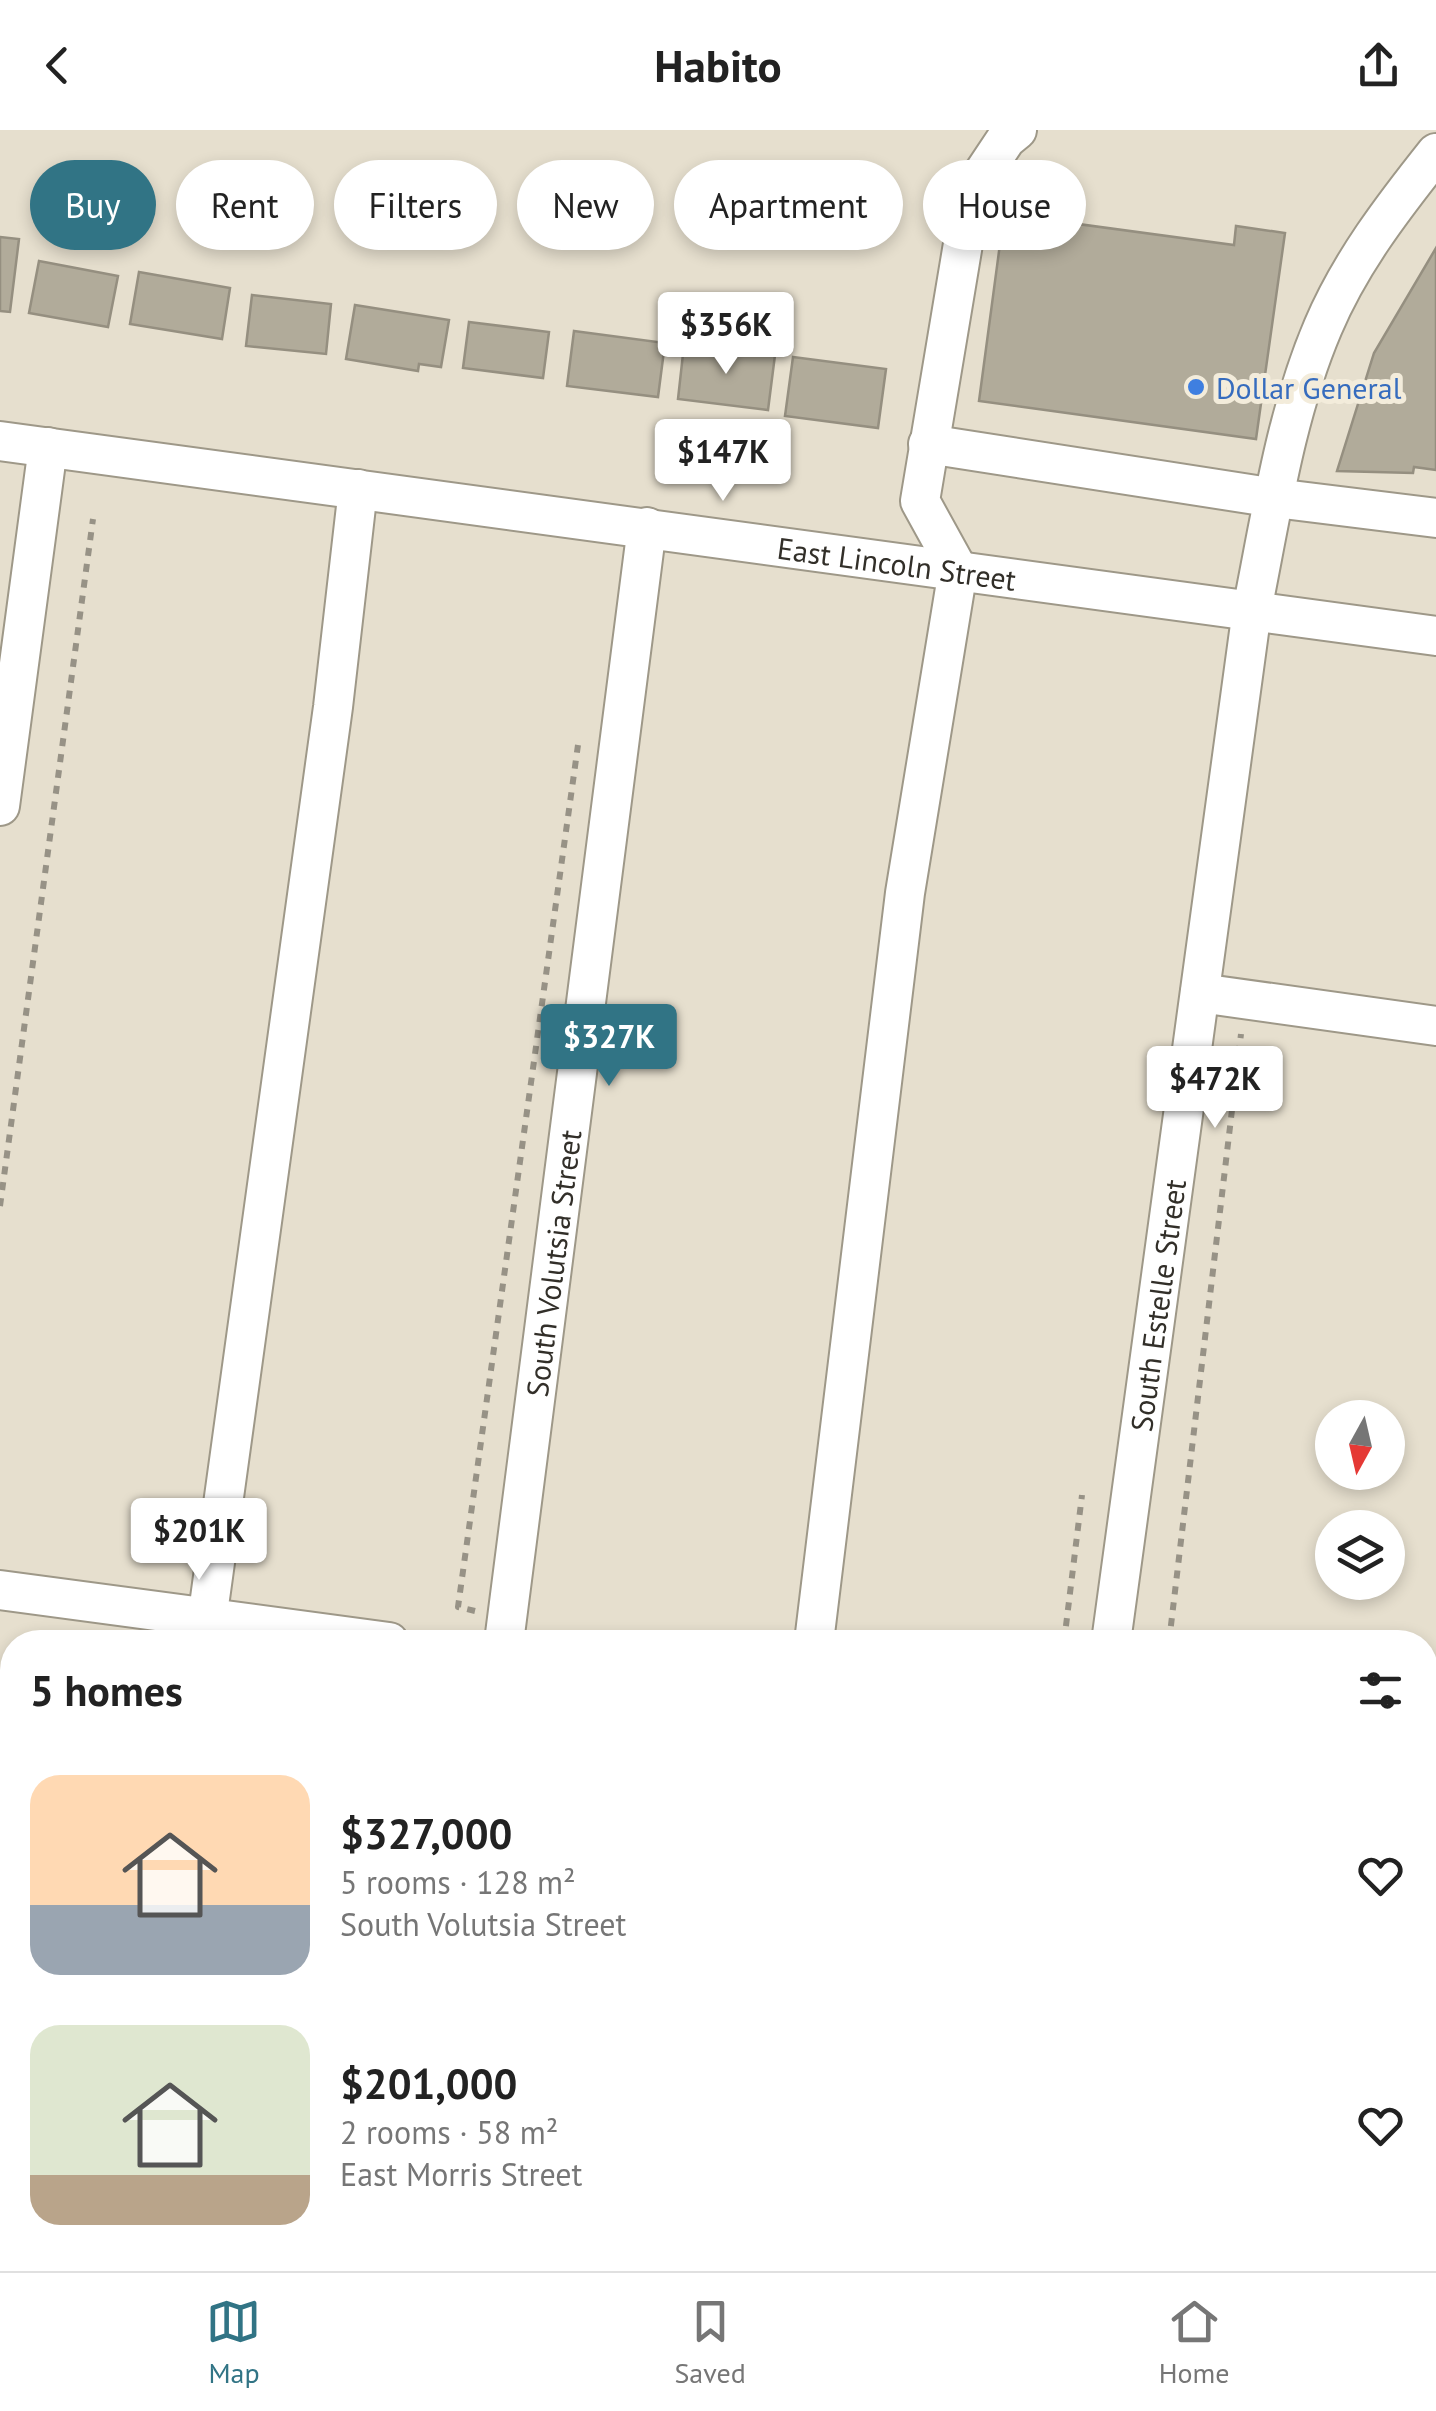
<!DOCTYPE html>
<meta charset="utf-8">
<style>
body{margin:0;font-family:"PT Sans",sans-serif;background:#f6f6f6;color:#222;height:100vh;display:flex;flex-direction:column;font-size:38px;white-space:nowrap}
*{box-sizing:border-box;margin:0}
p{font-size:32px;color:#767676}
.icon{flex:none;width:55px;height:55px;fill:none;stroke:currentColor;stroke-width:2;stroke-linecap:round;stroke-linejoin:round}
.map{position:relative;flex:1;overflow:hidden}
.drawer{position:absolute;left:0px;top:1500px;width:1438px;height:642px;display:flex;flex-direction:column;background:#fff;border-radius:40px 40px 0 0;box-shadow:0 5px 15px #0003}
.drawer>*{flex:none}
.banner{position:absolute;left:30px;top:30px;width:1378px;height:90px;display:flex;gap:20px}
.needle{width:65px;rotate:188deg}
.buttons{position:absolute;left:1315px;top:1270px;display:grid;gap:20px}
.buttons a{display:grid;place-items:center;width:90px;height:90px;border-radius:50%;background:#fff;box-shadow:0 5px 15px #0003;font-size:50px}
.price{position:absolute;translate:-50% -85px;padding:0 22px;border-radius:10px;background:#fff;color:#222;font-size:32px;line-height:65px;filter:drop-shadow(0 2px 5px #0008)}
.price::after{content:'';position:absolute;left:50%;top:60px;width:30px;height:22px;margin-left:-15px;background:inherit;clip-path:polygon(0 0,100% 0,50% 100%)}
.price.on{background:#317485;color:#fff}
ul{padding:0;list-style:none}
li{display:flex;align-items:center;gap:30px;height:250px;padding:0 30px}
li span{display:grid;place-items:center;flex:none;width:280px;height:200px;border-radius:30px;color:#555}
li>.icon{margin-inline-start:auto}
span .icon{width:120px;height:120px;fill:#fffc;stroke-width:1}
li b{font-size:42px}
h2{display:flex;justify-content:space-between;align-items:center;height:120px;padding:0 30px;font-size:42px}
.chip{padding:0 35px;border-radius:45px;background:#fff;box-shadow:0 5px 15px #0003;font-size:35px;line-height:90px}
.chip.on{background:#317485;color:#fff}
header{display:flex;justify-content:space-between;align-items:center;height:130px;padding:0 30px;background:#fff;font-size:45px;font-weight:700}
.tab-bar{display:flex;justify-content:space-around;align-items:center;height:140px;border-top:2px solid #e0e0e0;background:#fff;font-size:28px;color:#767676}
.tab-bar a{display:grid;justify-items:center;gap:5px}
.tab-bar .on{color:#317485}
.map>svg:first-child{display:block}
.building{fill:#b1ab9a;stroke:#958f80;stroke-width:2.5}
.lines{fill:none;stroke-linecap:round;stroke-linejoin:round}
.minor-casing{stroke:#9e9888;stroke-width:42}
.path{stroke:#979286;stroke-width:6;stroke-dasharray:8 8;stroke-linecap:butt}
.minor{stroke:#fff;stroke-width:38}
.shop-dot{fill:#3f7fe0;stroke:#f3ecdb;stroke-width:4}
.labels{text-anchor:middle;dominant-baseline:central;stroke-width:10;stroke-linejoin:round;paint-order:stroke}
.shop-label{font-size:30px;fill:#366cbe;stroke:#f3ecdb;text-anchor:start}
.street-label{font-size:30px;fill:#322f29;stroke:#f3ecdb}
</style>
<header><svg class="icon" aria-label="back" viewBox="0 0 24 24"><path d="M15 5l-7 7 7 7"/></svg>Habito<svg class="icon" aria-label="share" viewBox="0 0 24 24"><path d="M12 15V3M7 8l5-5 5 5M5 13v7h14v-7"/></svg></header>
<div class="map">
<svg width="1436" height="2141" viewBox="0 0 1436 2141">
<rect width="100%" height="100%" fill="#e6dfce"/>
<!-- building -->
<g class="building">
<path d="M1004 84 1234 115 1236 96 1285 103 1256 309 979 271Z"/>
<path d="M0 107 19 109 10 182 0 181Z"/>
<path d="M1436 118V340L1414 337 1413 343 1337 341 1374 223Z"/>
<path d="M39 131 118 146 108 197 29 183Z"/>
<path d="M139 142 230 158 222 209 130 194Z"/>
<path d="M252 165 331 174 326 224 246 216Z"/>
<path d="M355 175 449 190 441 237 419 234 418 241 346 229Z"/>
<path d="M469 192 549 202 543 248 463 238Z"/>
<path d="M574 201 665 213 658 267 567 256Z"/>
<path d="M684 215 775 225 768 280 678 269Z"/>
<path d="M793 227 886 239 878 298 785 286Z"/>
</g>
<g class="lines">
<defs>
<g id="minor">
<path id="s1" d="M0 311 1436 506"/>
<path d="M928 314 1275 368 1436 388"/>
<path d="M0 676 48 317"/>
<path d="M1200 863 1436 896"/>
<path d="M0 1460 389 1512"/>
<path d="M204 1512 333 577 358 359"/>
<path id="s2" d="M504 1512 647 397"/>
<path d="M814 1512 905 763 958 440 920 371 972 60 1006 9 1017 0"/>
<path id="s3" d="M1111 1512 1252 480C1271 386 1285 286 1323 197 1350 133 1393 77 1436 23"/>
<path d="M1425 1650 1436 1652"/>
<path d="M120 2141 121 2130"/>
<path d="M419 2141 420 2130"/>
<path d="M728 2141 730 2130"/>
<path d="M1027 2141 1029 2130"/>
</g>
</defs>
<!-- minor casing -->
<use href="#minor" class="minor-casing"/>
<!-- path -->
<g class="path">
<path d="M0 1076 93 389"/>
<path d="M475 1481 458 1477 578 615"/>
<path d="M1064 1512 1082 1365"/>
<path d="M1169 1512 1241 904"/>
<path d="M1078 2141 1080 2130"/>
</g>
<!-- minor -->
<use href="#minor" class="minor"/>
</g>
<!-- markers -->
<circle class="shop-dot" cx="1196" cy="257" r="10"/>
<g class="labels">
<!-- shop labels -->
<g class="shop-label">
<text x="1216" y="257">Dollar General</text>
</g>
<!-- street labels -->
<g class="street-label">
<text stroke="none"><textPath href="#s1" startOffset="905">East Lincoln Street</textPath></text>
<text stroke="none"><textPath href="#s2" startOffset="382">South Volutsia Street</textPath></text>
<text stroke="none"><textPath href="#s3" startOffset="340">South Estelle Street</textPath></text>
</g>
</g>
</svg>
<div class="buttons">
<a><svg class="needle" viewBox="-14 -14 28 28"><path d="M0-13l5 13h-10z" fill="#e53935"/><path d="M0 13l5-13h-10z" fill="#767676"/></svg></a>
<a><svg class="icon" aria-label="layers" viewBox="0 0 24 24"><path d="M12 4l9 5-9 5-9-5zM3 14l9 5 9-5"/></svg></a>
</div>
<b class="price" style="left:726px;top:247px">$356K</b>
<b class="price" style="left:723px;top:374px">$147K</b>
<b class="price on" style="left:609px;top:959px">$327K</b>
<b class="price" style="left:1215px;top:1001px">$472K</b>
<b class="price" style="left:199px;top:1453px">$201K</b>
<div class="banner">
<a class="chip on">Buy</a>
<a class="chip">Rent</a>
<a class="chip">Filters</a>
<a class="chip">New</a>
<a class="chip">Apartment</a>
<a class="chip">House</a>
</div>
<section class="drawer">
<h2>5 homes<svg class="icon" aria-label="filters" viewBox="0 0 24 24"><path d="M4 7h16M4 17h16"/><circle cx="9" cy="7" r="2"/><circle cx="15" cy="17" r="2"/></svg></h2>
<ul>
<li><span style="background:linear-gradient(#ffd9b3 65%,#9aa5b1 0)"><svg class="icon" aria-label="home" viewBox="0 0 24 24"><path d="M3 11l9-7 9 7M6 9v11h12V9"/></svg></span><div><b>$327,000</b><p>5 rooms · 128 m²</p><p>South Volutsia Street</p></div><svg class="icon" aria-label="heart" viewBox="0 0 24 24"><path d="M12 20l-8-8c-3-5 5-10 8-4 3-6 11-1 8 4z"/></svg></li>
<li><span style="background:linear-gradient(#dfe7d0 75%,#b9a48a 0)"><svg class="icon" aria-label="home" viewBox="0 0 24 24"><path d="M3 11l9-7 9 7M6 9v11h12V9"/></svg></span><div><b>$201,000</b><p>2 rooms · 58 m²</p><p>East Morris Street</p></div><svg class="icon" aria-label="heart" viewBox="0 0 24 24"><path d="M12 20l-8-8c-3-5 5-10 8-4 3-6 11-1 8 4z"/></svg></li>
</ul>
</section>
</div>
<nav class="tab-bar">
<a class="on"><svg class="icon" aria-label="map" viewBox="0 0 24 24"><path d="M3 6l6-2 6 2 6-2v14l-6 2-6-2-6 2zM9 4v14M15 6v14"/></svg>Map</a>
<a><svg class="icon" aria-label="saved" viewBox="0 0 24 24"><path d="M7 4h10v16l-5-4-5 4z"/></svg>Saved</a>
<a><svg class="icon" aria-label="home" viewBox="0 0 24 24"><path d="M3 11l9-7 9 7M6 9v11h12V9"/></svg>Home</a>
</nav>
